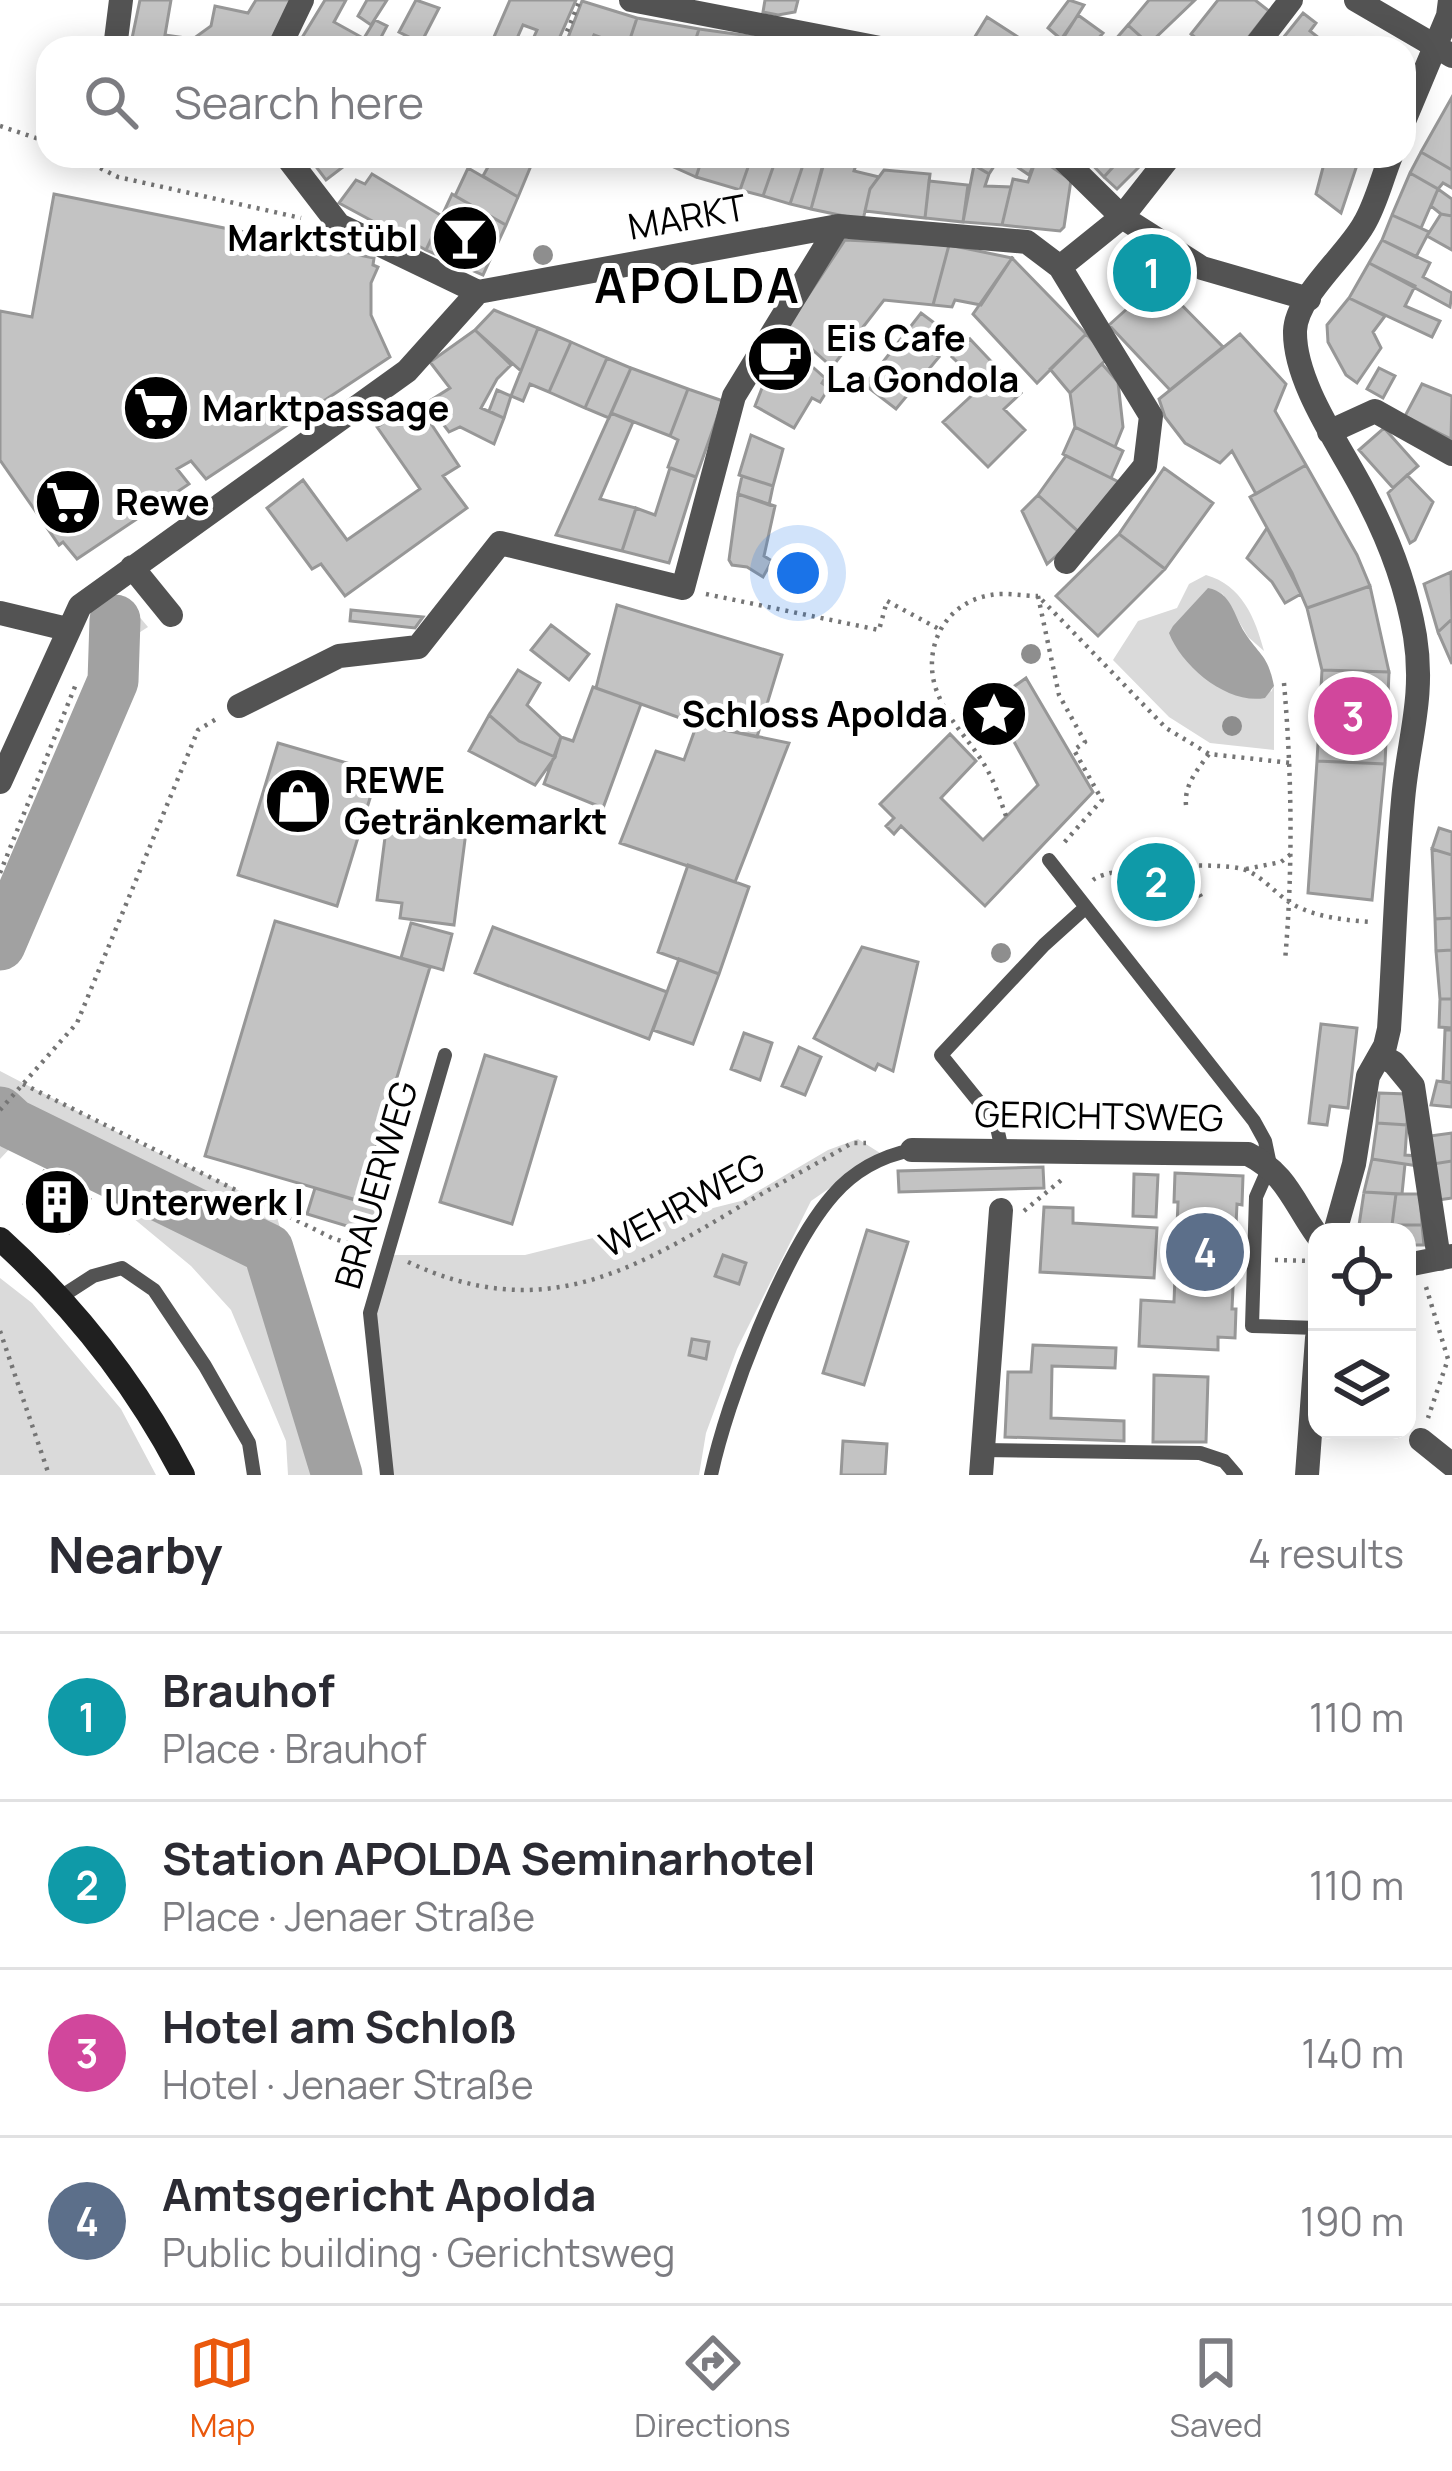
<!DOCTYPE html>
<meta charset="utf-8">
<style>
:root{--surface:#fff;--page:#f2f2f3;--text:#2b2b33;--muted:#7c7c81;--line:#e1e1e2;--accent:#ea580c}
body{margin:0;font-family:Manrope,sans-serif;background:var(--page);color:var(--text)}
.controls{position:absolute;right:36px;bottom:36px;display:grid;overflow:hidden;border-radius:24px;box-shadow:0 6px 30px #0003}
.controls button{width:108px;height:108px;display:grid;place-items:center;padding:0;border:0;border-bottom:3px solid var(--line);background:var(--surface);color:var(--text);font:60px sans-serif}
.you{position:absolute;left:798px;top:573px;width:42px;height:42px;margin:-30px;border:9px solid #fff;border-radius:50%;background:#1a73e8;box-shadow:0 0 0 18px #1a73e833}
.badge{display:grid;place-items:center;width:78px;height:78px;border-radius:50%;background:var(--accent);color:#fff;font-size:39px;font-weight:700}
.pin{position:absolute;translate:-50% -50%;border:6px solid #fff;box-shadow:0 3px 12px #0006}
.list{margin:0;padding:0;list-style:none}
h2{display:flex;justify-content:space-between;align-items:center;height:156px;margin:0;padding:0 48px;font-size:51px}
h2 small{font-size:39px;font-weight:400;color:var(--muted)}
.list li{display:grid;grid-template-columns:78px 1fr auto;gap:36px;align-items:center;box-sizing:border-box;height:168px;padding:0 48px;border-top:3px solid var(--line)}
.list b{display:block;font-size:45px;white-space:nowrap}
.list p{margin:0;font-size:39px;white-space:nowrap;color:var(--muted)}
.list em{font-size:39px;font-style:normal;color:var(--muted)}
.icon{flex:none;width:66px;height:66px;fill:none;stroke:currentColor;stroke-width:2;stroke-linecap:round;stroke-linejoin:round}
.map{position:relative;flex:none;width:1452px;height:1475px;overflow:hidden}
.search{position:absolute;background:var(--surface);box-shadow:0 6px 30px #0003;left:36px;right:36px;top:36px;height:132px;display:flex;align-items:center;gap:30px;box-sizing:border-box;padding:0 42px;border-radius:36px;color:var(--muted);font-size:45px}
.sheet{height:828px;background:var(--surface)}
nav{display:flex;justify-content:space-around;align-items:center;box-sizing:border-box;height:168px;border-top:3px solid var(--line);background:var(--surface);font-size:33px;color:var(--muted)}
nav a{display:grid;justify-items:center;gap:6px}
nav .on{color:var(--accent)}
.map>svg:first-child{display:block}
.green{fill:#dadada}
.water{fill:#a1a1a1}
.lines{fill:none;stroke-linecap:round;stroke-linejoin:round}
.river{stroke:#a1a1a1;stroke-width:51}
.building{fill:#c3c3c3;stroke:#979797;stroke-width:3}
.path{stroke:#757575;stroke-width:4.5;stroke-dasharray:3 6;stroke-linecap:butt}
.lane{stroke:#535353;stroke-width:14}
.street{stroke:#535353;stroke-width:24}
.secondary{stroke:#202020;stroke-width:24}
.tree{fill:#8e8e8e}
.labels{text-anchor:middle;stroke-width:10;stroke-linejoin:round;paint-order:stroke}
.street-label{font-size:36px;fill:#000;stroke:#fff}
.poi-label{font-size:36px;font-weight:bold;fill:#000;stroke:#fff;text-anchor:start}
.district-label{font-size:48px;font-weight:bold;letter-spacing:3px;fill:#000;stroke:#fff}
</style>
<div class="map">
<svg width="1452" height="1475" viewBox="0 0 1452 1475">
<rect width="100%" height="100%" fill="#fff"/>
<!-- green -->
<path class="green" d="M1206,575C1242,585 1255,618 1264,651L1248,637L1221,591L1271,692L1274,686V750L1210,743L1169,717L1113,660L1138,621L1177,608L1189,584Z
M121,595L148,627L134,636L118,676L117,619L103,610Z
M106,620L111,622L109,681L0,936V897L97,660L99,638Z
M0,1071L146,1147L274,1207L352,1475H288L286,1441L231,1310L191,1266L98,1189L14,1144L0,1159Z
M858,1139L880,1153L811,1201L737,1349L706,1433L699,1475H387L370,1313L386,1255H525L741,1201L828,1150Z
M0,1278L32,1303L121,1409L156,1475H0Z"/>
<!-- water -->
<path class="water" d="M1208,588C1232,593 1233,614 1245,633C1260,656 1268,655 1274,686L1265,698C1228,705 1182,667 1169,633L1173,626Z"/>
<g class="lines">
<!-- river -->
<path class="river" d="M0,945L113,681L115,620
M0,1112L13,1124L268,1249L337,1475"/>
</g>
<!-- building -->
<path class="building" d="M140,0H171L165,35L193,39L211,26L215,6L248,13L256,0H301L271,48H130Z
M325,0H346L334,22L363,38L358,48H312L300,41Z
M367,0H387L371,25L358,16Z
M416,0L439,8L421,43L399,32Z
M510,0H576L555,48H529L537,30L523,25L514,45L494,37Z
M765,0H798L795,12L778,15L763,12Z
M1069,0L1084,5L1062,40L1048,28Z
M1149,0H1195L1149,44L1128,25Z
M1218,0H1255L1269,11L1240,48H1191L1198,40L1191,34Z
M582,1L637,18L627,48H612L613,42L594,35L588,48H564Z
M1303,13L1316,23L1310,31L1329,46L1335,38L1349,48H1275Z
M1078,15L1103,33L1090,48H1055Z
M987,17L1035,48H968Z
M637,18L699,29L693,48H627Z
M375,20L387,26L379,41L385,48H358Z
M1128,25L1149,44L1145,48H1108Z
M699,29L750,36L747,48H693Z
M750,36L797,48H747Z
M1452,97V170L1421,152Z
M1421,152L1452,170V188L1443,183L1438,189L1410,173Z
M308,156H348L352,160L326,180Z
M494,156H535L518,197L483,176Z
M649,156H703L696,177Z
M703,156H752L740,190L696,177Z
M752,156H777L763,196L740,190Z
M777,156H806L790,204L763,196Z
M806,156H826L811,209L790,204Z
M834,156H859L854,171L879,177L870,189L863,220L811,209L823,164L831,166Z
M981,156L998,160L989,174L974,165Z
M1001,156H1036L1037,157L1029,175Z
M1084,156H1123L1104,177Z
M1123,156H1150L1117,189L1104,177Z
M1326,156H1360L1341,213L1316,194Z
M1037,157L1071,180L1064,227L1060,231L1002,225L1013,179L1028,182Z
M974,165L989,174L985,186L1011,187L1002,225L963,222Z
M468,168L518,197L506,225L455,196Z
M884,170L930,174L925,218L865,211L870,189Z
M1410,173L1438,189L1421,228L1392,215Z
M372,174L442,216L426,250L339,203L356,180L365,184Z
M929,181L968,185L963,222L925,218Z
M1438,189L1452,199V216L1441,214L1431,206Z
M54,194L374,258L373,265L378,267L371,283V315L390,357L206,479L191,461L177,469L189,484L77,559L63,542L59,545L0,460V311L32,317Z
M452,194L506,225L483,275L426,250Z
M1441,214L1452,216V250L1427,236Z
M1392,215L1429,232L1416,257L1382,240Z
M845,240L949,245L933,305L884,300L832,367L787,327Z
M1382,240L1430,263L1423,277L1452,293L1450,307L1369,263Z
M949,245L1012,258L981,305L955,300L952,307L933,305Z
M1012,258L1086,334L1037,383L973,314Z
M1369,263L1415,286L1405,306L1440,321L1432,337L1349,298Z
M1158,281L1223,347L1170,390L1109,325Z
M1349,298L1385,316L1373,332L1381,348L1357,383L1346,375L1328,342L1327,325Z
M494,310L538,328L521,371L475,330Z
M921,313L945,331L929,349L939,357L896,409L865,385Z
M538,328L571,342L549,392L530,384L523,401L511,396Z
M475,330L511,365L497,379L481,408L504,418L494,444L460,427L449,432L437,416L429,421L420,407L450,388L430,362Z
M1086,334L1109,357L1070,393L1050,369Z
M1240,334L1286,384L1275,411L1306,465L1256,494L1232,451L1220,463L1185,443L1165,417L1159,399Z
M781,339L825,378L822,383L829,388L820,402L812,398L794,428L755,406Z
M970,339L1021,393L1004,409L1025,430L988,467L943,422L982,386L952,357Z
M571,342L607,358L585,408L549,392Z
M607,358L631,368L609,418L585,408Z
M1102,364L1118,382L1123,427L1115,447L1075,427L1070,393Z
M631,368L688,389L670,436L611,413Z
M1379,368L1395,376L1383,398L1367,389Z
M1422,384L1452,396L1451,439L1405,416Z
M688,389L723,401L696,477L668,467L678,440L670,436Z
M497,390L511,396L504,418L489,411Z
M416,401L459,466L443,476L467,508L345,596L321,564L312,569L267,508L303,480L347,540L420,489L377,427Z
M611,413L633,422L600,499L636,508L622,551L556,535Z
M1075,427L1123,451L1111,478L1063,454Z
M1384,428L1418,466L1393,488L1359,450Z
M751,435L783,449L773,486L739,475Z
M1066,456L1121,483L1081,534L1038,495Z
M1306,465L1357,555L1370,586L1307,608L1292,573L1250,497Z
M670,468L696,477L669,563L622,551L636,508L655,515Z
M1164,468L1213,503L1165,569L1119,534Z
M1407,475L1433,502L1415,540L1410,543L1388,493Z
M742,476L773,486L769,505L738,494Z
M738,494L775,506L764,556L772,561L763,577L747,567L732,565L729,560Z
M1038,495L1081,534L1047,564L1022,511Z
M1267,528L1301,594L1285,603L1272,582L1247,558Z
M1119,534L1165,569L1098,636L1056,596Z
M1451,572L1452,619L1438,632L1424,584Z
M1370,586L1389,672L1322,670L1307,608Z
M617,605L782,655L757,737L697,724L596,688Z
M351,610L423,617L415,628L350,621Z
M1452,619V664L1438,632Z
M551,625L589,654L569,680L531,650Z
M518,670L540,683L527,705L561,737L555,757L519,741L489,715Z
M1322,670L1389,672L1385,764L1317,761Z
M1026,678L1093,792L985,906L901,826L894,834L886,826L894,818L880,804L950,734L976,761L941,798L983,840L1038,785L992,702Z
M593,687L641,704L603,808L544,784L561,737L573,741Z
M489,715L519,741L555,757L535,785L469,751Z
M697,724L789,743L735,882L620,843L656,751L684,760Z
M278,743L378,772L337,906L238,875Z
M1317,761L1385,764L1372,900L1308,893Z
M388,814L467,824L454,925L400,918L402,903L377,900Z
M1439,828L1452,832V855L1432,849Z
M1432,849L1452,855V918L1435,919Z
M688,865L749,887L719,974L658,952Z
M1452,918V950L1436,951L1435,919Z
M275,921L430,967L360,1201L205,1156Z
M411,923L452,934L443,970L401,958Z
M493,927L667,992L649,1039L475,973Z
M862,947L918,962L893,1071L878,1064L875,1070L814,1038Z
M1452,950V999H1440L1436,951Z
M679,959L719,974L693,1044L653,1030Z
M1440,999H1452V1028L1439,1027Z
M1321,1024L1357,1028L1348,1108L1330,1106L1327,1125L1309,1123Z
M1445,1030H1452V1083L1443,1081Z
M744,1033L772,1043L760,1080L731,1069Z
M799,1047L821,1057L805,1095L782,1086Z
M485,1055L556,1077L512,1224L440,1202Z
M1437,1081L1452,1083V1107L1431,1105Z
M1379,1093L1407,1094V1125L1377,1123Z
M1377,1123L1407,1125L1405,1155L1418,1156V1166L1372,1159Z
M1452,1133V1161L1433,1164L1430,1136Z
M1372,1159L1405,1164L1402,1194L1364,1192Z
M1452,1161V1198L1438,1200L1433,1164Z
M1043,1167L1044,1188L899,1192L898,1171Z
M44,1171L90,1199L69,1233L24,1204Z
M1175,1173L1243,1176L1242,1205L1237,1204L1232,1309H1236L1235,1338L1218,1337V1350L1139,1346L1141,1300L1174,1302L1178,1202H1174Z
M1134,1174L1158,1175L1156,1217L1133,1216Z
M315,1188L378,1207L370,1233L307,1214Z
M1364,1192L1396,1194L1392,1225H1422L1424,1245H1407V1232H1358Z
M1396,1194H1420L1422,1225H1392Z
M1044,1207L1073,1208V1223L1157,1228L1154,1278L1040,1272Z
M867,1230L908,1242L864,1385L823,1373Z
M723,1255L746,1263L739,1284L715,1276Z
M692,1339L709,1342L706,1359L689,1355Z
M1033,1345L1116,1348L1115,1368L1052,1366L1051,1418L1124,1421V1441L1005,1437L1008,1372H1031Z
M1154,1375L1208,1377L1206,1442H1153Z
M843,1441L887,1444L885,1475H841Z"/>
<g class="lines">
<!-- path -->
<path class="path" d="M560,48L580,0
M0,126L48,142
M76,156L118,177L301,218
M706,594L879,630L887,601L939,629
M1038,596L1059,695L1085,742L1074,750L1102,800L1061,846
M1042,600L1166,728L1209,754L1291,763
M1284,683C1292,776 1293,868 1285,961
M1186,805C1184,785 1198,769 1209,754
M1006,816C1001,802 996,786 989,773C973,742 946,721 935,686C923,644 947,602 991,595C1005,592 1023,596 1038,596
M1246,869L1281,862L1291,854
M1188,870L1201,897
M0,873L76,684
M1120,873L1146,906
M1093,880C1111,865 1218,862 1242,869C1259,873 1274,892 1289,902C1313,917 1343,920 1371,922
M23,1084L332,1238L369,1250
M0,1110L77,1023L198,730L218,718
M1024,1211L1065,1177
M1275,1260L1311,1261
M408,1262C539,1323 626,1275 739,1207C776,1185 815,1165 852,1143H866
M1426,1287L1448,1359L1428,1418
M0,1331L49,1475"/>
<!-- lane -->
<path class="lane" d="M1049,860L1254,1121L1265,1141L1270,1165L1256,1197L1252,1326L1317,1328
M1002,1150L996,1123L941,1055L1044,945L1085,908
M59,1298L93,1276L122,1268L154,1290L205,1366L249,1443L254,1475
M983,1450L1200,1453L1224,1461L1236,1475
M387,1475L370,1313L445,1055
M711,1475C727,1400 783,1252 833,1195C853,1172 881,1156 912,1150"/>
<!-- street -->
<path class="street" d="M631,0L880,48
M1356,0L1452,56
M115,48L121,0
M279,48L302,0
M1254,48L1291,0
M1404,121L1448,16L1450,0
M286,156L339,225L478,292
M1060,156L1122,217L1202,268L1309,299
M1060,267L1122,217L1170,156
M478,292L838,226L1027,242L1060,267L1151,416L1145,466L1066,562
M1329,432L1375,411L1452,454
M132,567L171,615
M0,613L67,629
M239,706L339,656L418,647L500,543L683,588L734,396L838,226
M0,782L80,606L407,371L478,292
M1380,1055L1394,1063L1413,1086L1439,1259
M912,1150L1248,1154C1286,1173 1294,1203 1317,1235
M1335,1232L1354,1164L1368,1076L1385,1046L1389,1029C1394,953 1396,876 1403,800C1408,741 1425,698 1415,636C1407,589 1389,540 1367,498C1344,451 1294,385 1295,331C1296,296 1347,255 1364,224C1376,204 1382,178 1391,156
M1407,1265L1452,1256
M1421,1440L1452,1465
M981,1475L1001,1210
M1307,1475L1317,1338"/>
<!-- secondary -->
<path class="secondary" d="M0,1239C74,1306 137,1386 183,1475"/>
</g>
<!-- trees -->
<g class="tree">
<circle cx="543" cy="255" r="10"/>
<circle cx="1031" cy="654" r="10"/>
<circle cx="1232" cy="726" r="10"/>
<circle cx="1001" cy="953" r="10"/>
</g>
<!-- icons -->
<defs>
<symbol id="bar-disc" viewBox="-11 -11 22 22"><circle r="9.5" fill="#000" stroke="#fff"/><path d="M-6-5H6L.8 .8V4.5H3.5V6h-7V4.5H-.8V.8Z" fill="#fff"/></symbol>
<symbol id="cafe-disc" viewBox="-11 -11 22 22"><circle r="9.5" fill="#000" stroke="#fff"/><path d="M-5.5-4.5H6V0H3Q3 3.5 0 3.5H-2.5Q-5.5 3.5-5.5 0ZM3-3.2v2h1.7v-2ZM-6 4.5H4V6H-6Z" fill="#fff"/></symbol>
<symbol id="supermarket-disc" viewBox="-11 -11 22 22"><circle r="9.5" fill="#000" stroke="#fff"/><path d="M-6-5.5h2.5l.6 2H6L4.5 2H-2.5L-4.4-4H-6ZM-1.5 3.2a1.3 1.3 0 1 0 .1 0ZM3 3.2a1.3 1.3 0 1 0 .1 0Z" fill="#fff"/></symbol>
<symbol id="sight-disc" viewBox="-11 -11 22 22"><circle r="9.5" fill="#000" stroke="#fff"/><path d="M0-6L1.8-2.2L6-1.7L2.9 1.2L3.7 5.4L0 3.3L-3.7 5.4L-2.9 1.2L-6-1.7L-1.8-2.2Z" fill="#fff"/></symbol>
<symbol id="shop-disc" viewBox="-11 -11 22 22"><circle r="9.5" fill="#000" stroke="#fff"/><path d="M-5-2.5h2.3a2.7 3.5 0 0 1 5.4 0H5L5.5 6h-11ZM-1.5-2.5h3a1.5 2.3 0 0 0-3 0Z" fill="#fff"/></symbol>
<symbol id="building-disc" viewBox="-11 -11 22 22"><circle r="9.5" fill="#000" stroke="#fff"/><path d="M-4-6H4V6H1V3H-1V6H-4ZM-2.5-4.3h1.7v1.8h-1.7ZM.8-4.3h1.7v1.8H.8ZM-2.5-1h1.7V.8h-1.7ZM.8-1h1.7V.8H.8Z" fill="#fff"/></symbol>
</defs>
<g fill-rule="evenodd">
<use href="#bar-disc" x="427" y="200" width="76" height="76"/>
<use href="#cafe-disc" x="742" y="321" width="76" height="76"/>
<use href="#supermarket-disc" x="118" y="370" width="76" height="76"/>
<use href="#supermarket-disc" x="30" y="464" width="76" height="76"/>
<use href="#sight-disc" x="956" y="676" width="76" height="76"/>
<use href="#shop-disc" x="260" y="763" width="76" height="76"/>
<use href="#building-disc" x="19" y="1164" width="76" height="76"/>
</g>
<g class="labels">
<!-- street labels -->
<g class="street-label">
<text transform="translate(687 217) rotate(-10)" y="13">MARKT</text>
<text transform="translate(1099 1116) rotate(1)" y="13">GERICHTSWEG</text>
<text transform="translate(376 1185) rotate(-74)" y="13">BRAUERWEG</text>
<text transform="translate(682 1205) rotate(-28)" y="13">WEHRWEG</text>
</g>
<!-- poi labels -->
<g class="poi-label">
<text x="418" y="251" text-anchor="end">Marktstübl</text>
<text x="826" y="351">Eis Cafe<tspan x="826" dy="41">La Gondola</tspan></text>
<text x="202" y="421">Marktpassage</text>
<text x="115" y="515">Rewe</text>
<text x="948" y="727" text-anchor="end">Schloss Apolda</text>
<text x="344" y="793">REWE<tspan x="344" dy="41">Getränkemarkt</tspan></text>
<text x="104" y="1215">Unterwerk I</text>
</g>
<!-- district labels -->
<g class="district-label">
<text x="698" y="303">APOLDA</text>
</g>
</g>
</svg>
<div class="controls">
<button><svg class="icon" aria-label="locate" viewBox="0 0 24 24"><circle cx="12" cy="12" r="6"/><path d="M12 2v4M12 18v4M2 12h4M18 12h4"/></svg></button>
<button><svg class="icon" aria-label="layers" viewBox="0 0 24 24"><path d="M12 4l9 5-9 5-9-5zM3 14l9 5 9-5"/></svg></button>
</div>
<div class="you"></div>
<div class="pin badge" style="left:1152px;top:273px;background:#0f9aa8">1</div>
<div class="pin badge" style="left:1156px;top:882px;background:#0f9aa8">2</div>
<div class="pin badge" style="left:1353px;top:716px;background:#d1479c">3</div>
<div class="pin badge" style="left:1205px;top:1252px;background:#5c6f8a">4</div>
<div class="search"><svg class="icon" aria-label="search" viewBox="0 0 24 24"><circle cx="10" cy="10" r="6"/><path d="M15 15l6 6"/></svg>Search here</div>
</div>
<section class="sheet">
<h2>Nearby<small>4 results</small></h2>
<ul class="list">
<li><span class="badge" style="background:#0f9aa8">1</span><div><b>Brauhof</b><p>Place · Brauhof</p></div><em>110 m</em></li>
<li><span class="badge" style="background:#0f9aa8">2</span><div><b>Station APOLDA Seminarhotel</b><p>Place · Jenaer Straße</p></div><em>110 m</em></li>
<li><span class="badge" style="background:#d1479c">3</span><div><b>Hotel am Schloß</b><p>Hotel · Jenaer Straße</p></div><em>140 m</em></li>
<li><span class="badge" style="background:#5c6f8a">4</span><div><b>Amtsgericht Apolda</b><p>Public building · Gerichtsweg</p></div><em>190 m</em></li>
</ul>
</section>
<nav>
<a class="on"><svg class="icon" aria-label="map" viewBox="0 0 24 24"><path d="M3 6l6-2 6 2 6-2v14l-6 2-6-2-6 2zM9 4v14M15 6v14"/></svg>Map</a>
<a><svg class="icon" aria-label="directions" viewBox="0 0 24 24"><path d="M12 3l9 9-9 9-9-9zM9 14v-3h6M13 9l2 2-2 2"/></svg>Directions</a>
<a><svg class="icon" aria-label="saved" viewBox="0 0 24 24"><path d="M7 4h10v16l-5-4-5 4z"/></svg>Saved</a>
</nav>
